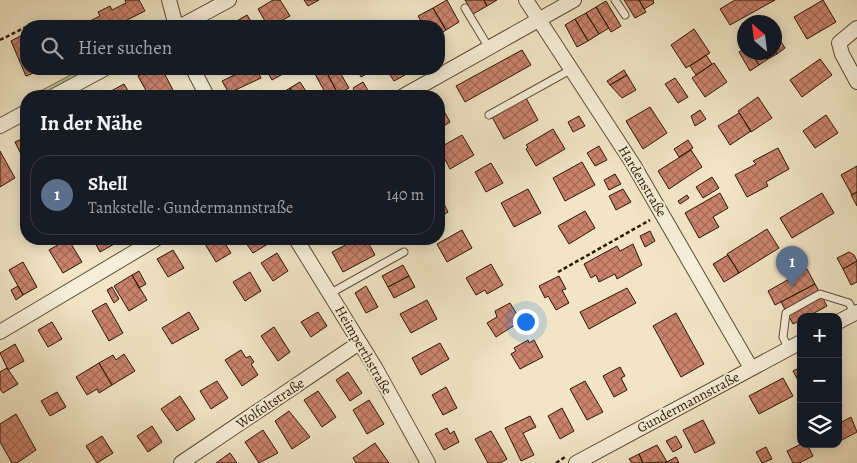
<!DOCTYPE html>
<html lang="de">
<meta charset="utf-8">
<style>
:root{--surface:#171b24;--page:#242831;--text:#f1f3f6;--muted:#9ea1a6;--line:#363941;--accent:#0b8043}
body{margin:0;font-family:Alegreya,serif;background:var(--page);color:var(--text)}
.controls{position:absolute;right:15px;bottom:15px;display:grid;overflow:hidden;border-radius:10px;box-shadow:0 2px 12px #0003}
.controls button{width:45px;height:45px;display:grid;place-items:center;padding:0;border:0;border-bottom:1px solid var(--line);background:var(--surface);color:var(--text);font:25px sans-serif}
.compass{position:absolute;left:737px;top:15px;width:45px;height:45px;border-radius:50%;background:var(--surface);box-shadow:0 2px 12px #0003;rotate:332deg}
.you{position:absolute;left:525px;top:321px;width:18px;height:18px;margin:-12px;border:4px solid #fff;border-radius:50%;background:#1a73e8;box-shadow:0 0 0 8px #1a73e833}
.badge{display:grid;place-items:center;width:32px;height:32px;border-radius:50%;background:var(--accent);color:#fff;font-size:16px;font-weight:700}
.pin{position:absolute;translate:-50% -41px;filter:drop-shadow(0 1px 2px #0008)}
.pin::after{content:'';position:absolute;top:26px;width:18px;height:15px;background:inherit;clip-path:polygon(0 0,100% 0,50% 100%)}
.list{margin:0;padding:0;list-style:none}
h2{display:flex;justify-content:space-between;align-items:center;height:65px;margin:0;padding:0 20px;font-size:21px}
h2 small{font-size:16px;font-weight:400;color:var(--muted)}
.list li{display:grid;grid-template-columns:32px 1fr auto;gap:15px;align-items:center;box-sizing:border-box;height:80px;margin:0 10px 10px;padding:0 10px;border:1px solid var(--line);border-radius:20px}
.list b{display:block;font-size:19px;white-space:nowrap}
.list p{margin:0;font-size:16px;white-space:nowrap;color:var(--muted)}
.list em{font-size:16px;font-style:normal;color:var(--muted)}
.icon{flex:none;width:28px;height:28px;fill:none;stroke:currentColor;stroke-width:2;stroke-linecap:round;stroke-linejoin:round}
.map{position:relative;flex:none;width:857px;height:463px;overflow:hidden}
.search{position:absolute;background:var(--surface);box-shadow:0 2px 12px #0003;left:20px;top:20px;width:425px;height:55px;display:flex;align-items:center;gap:12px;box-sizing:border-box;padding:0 18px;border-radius:20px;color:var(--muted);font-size:19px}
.panel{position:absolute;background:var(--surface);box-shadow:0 2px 12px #0003;left:20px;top:90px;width:425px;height:155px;border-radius:20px}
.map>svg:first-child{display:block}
.grass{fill:url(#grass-tufts);stroke:#746e4b}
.building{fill:url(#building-cross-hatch);stroke:#2d1902}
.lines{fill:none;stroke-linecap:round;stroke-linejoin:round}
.service-casing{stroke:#5e4c33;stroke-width:9}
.minor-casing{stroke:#5e4c33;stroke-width:16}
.path{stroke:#2d1902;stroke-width:2.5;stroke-dasharray:4 2.5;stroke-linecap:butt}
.service{stroke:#f6eed9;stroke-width:7}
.minor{stroke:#f6eed9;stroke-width:14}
.labels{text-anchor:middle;stroke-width:4;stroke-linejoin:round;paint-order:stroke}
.street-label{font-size:14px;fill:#2d1902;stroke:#f6eed9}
</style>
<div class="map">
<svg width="857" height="463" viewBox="0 0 857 463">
<defs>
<pattern id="grass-tufts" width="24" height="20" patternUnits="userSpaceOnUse" patternTransform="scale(1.25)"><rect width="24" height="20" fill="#bcc494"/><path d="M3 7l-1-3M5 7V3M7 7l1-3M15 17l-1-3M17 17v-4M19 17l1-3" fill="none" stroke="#a2a87e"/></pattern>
<pattern id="building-cross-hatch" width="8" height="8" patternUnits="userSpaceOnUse" patternTransform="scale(1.25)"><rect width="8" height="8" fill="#cb836e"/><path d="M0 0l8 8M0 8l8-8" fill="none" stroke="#a56a58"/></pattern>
</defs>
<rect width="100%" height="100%" fill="#f1e5c5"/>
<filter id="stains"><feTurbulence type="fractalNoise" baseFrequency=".004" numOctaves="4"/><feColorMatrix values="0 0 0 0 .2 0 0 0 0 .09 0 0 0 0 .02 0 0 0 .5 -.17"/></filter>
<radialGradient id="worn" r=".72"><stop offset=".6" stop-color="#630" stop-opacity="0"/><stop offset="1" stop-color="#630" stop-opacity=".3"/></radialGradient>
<!-- grass -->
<path class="grass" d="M82,69H91L41,96H31Z"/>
<!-- building -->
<path class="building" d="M125,0H139L145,11L115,26H87L90,25L88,22L100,16L98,12L110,6L112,10L126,3Z
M273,0H280L290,16L272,26H268L258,9Z
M304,0H319L308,6Z
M447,0L459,22L446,30L433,8Z
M465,0H484L487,6L473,14Z
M484,0H497L487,6Z
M624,0H639L646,12L635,18Z
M639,0H653L654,3L644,9Z
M735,0H775L730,25L720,9Z
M823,0L836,22L807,39L794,17Z
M606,1L621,26L611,32L596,7Z
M596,7L609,28L599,34L586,13Z
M433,8L446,30L439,34V26H424L418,16Z
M586,13L599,34L588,41L575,19Z
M247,15L254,26H228Z
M575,19L588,41L577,47L565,25Z
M694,29L710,53L686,68L671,45Z
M774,31L785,48L777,54L774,50Z
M26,33V69H44L26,76L11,41Z
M744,49V52H751L759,65L750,71L739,52Z
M522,50L531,65L465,102L456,86Z
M774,50L777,54L768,59L764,52H774Z
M751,52H764L768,59L759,65Z
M706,55L712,64L696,75L690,66Z
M820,59L832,75L802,97L790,80Z
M714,63L727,82L705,97L692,78Z
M151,69H162L174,92L167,96H149L138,76Z
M247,69H256L261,78L229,93L222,81Z
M266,69H292L272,80Z
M325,69H338L349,88L338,94Z
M325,69L338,94L333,96H327L315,74Z
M357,69H371L372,71L361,77Z
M393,69H401L405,75L394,81L388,72Z
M624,70L627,75L610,85L607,81Z
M627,75L636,90L622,98L610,85Z
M675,78L688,97L678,103L665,84Z
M300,82L309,96H295L290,88Z
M363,82L370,94L358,96L353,88Z
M124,84L131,96H102Z
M290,88L295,96H282L280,94Z
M758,97L772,118L751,132L738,111Z
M526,98L538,120L504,139L492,117Z
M439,102L450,122L439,129Z
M650,107L667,133L643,149L626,121Z
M700,110L706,119L695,126L691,116Z
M739,113L751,131L730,145L718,126Z
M826,115L838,133L815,148L803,131Z
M579,116L585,126L573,132L568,122Z
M553,129L565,149L536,166L526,149L528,147L526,145Z
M462,135L474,155L450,169L439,148Z
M26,137V164L15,142Z
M688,140L693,148L679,157L674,149Z
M599,146L607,160L595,166L587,153Z
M778,148L789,169L766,182L768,186L747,197L735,175L756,164L753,161Z
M691,150L702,167L669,189L658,171Z
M0,151L15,178L0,187Z
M582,162L595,185L565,201L553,178Z
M491,163L503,183L486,192L475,172Z
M857,166V192L852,195L841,175Z
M615,174L621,184L609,190L604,180Z
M712,177L719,188L703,198L696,187Z
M528,189L541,213L514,227L501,203Z
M623,189L631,202L616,210L609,196Z
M857,192V206L851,195Z
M720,193L728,208L713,217L719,227L699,238L685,213Z
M822,193L834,213L792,238L780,218Z
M439,194L448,212L439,218Z
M687,195L689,198L680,204L678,201Z
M585,211L595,228L569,244L558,226Z
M767,229L779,248L739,273L727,254Z
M462,230L472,248L447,262L437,244Z
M650,231L655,241L645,247L640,236Z
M68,239L82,262L63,273L49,250Z
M93,239H113L116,243L100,252Z
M202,239H222L231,253L216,262Z
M243,239H269L271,242L253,253Z
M357,239H366L375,255L343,272L332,252Z
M633,244L642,265L617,279L615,274L599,282L596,275L591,278L584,264L617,246L620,251Z
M173,250L184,268L168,277L157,259Z
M849,252L854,255L857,261L843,269L837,258Z
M277,253L288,271L273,281L261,263Z
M728,255L739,273L724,282L713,264Z
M857,261V282L851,285L843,269Z
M23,262L37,287L23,295L9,270Z
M491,264L503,285L487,294L485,290L476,295L466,278Z
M403,265L409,276L388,287L382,276Z
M807,269L815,284L775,305L768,291Z
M139,271L146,284L139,288L132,275Z
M250,272L261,291L245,301L233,282Z
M132,275L147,300L129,311L114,286Z
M409,276L415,287L394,298L388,287Z
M559,276L566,289L562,290L569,303L556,310L548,296L545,298L539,286Z
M815,284L827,306L807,317H801V320L793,324L781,302Z
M18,286L23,295L16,300L11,290Z
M366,286L378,307L366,313L355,293Z
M112,287L119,299L114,303L107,290Z
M627,288L636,303L589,329L580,312Z
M427,300L437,319L411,333L400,314Z
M106,303L123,333L109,341L92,311Z
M510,303L521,321L496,337L487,323L497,317L495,311Z
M189,312L199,329L172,344L162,328Z
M318,312L327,326L311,337L301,322Z
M676,313L704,364L681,377L653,326Z
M52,322L62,339L48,347L38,330Z
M274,327L290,352L278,361L261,336Z
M528,340L529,343L534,340L543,357L520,369L511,354L516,351L514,348Z
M440,343L449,359L421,375L412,358Z
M15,344L24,361L8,370L0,353Z
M241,350L246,358L250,356L254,362L251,364L258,375L242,386L225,360Z
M124,354L135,371L112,385L99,363L113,355L116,360Z
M99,363L112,385L99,393L97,389L87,395L76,377Z
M620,367L625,376L621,378L627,390L614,397L603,376Z
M801,367V386L793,371Z
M7,368L18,384L3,393L0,389V372Z
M348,372L362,393L350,401L336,380Z
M783,378L793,396L759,414L749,396Z
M217,381L228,398L211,409L200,391Z
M585,381L603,412L587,420L570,389Z
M446,387L457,408L443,415L432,395Z
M318,391L336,417L322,427L304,400Z
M57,392L66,407L50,416L41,401Z
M180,396L195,419L177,431L161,409Z
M369,400L384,424L367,434L353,410Z
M562,408L574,431L560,439L548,416Z
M289,411L310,437L292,449L275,421Z
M16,414L36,450L17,463H12L0,442V424Z
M530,416L536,427L523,433L534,455L521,461L505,428Z
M851,417L857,432L840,441L838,424Z
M703,420L715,443L695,453L683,430Z
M152,426L162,442L148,452L137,436Z
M447,428L450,434L454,431L459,442L444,450L435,434Z
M263,430L278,453L259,463L245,442Z
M491,431L507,459L500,463H488L475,439Z
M102,436L113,453L97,463L86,446Z
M676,436L682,447L673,452L666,441Z
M375,443L389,463H356L353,458Z
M801,444H807L813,456L799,463H793L787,451Z
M657,445L667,462L643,463L639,454Z
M766,447L772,459L762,463L756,452Z
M230,453L237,463H216Z
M639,454L643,463H632L629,459Z
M676,457L679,463H665Z"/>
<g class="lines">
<defs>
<path id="service" d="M615,0L625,15
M465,8L489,48
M489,115L572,69
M331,293L404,252
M788,348L783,337L786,313L820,294L849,303L854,313"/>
<path id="minor" d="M169,0L176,26
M526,0L633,164L751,368
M181,26L229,0
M857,28L839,43L842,54L857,82
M193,69L207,96
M54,96L104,69
M403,96L574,0
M0,126L26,112
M296,239L376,369L428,463
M838,322L857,312
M0,332L156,239
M181,463L359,343
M576,463L801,342"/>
</defs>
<!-- service casing -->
<use href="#service" class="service-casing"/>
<!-- minor casing -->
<use href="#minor" class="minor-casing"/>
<!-- path -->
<path class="path" d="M0,40L26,27
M558,272L650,220
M556,463L565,457"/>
<!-- service -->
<use href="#service" class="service"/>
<!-- minor -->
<use href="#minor" class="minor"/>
</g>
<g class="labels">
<!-- street labels -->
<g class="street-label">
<text transform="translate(643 181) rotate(59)" y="5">Hardenstraße</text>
<text transform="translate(364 350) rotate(60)" y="5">Heimperthstraße</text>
<text transform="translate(688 402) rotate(-28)" y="5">Gundermannstraße</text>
<text transform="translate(270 403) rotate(-34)" y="5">Wolfoltstraße</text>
</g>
</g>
<rect width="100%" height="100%" filter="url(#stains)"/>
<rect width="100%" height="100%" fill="url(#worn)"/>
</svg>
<div class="controls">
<button>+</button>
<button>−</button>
<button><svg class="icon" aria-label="layers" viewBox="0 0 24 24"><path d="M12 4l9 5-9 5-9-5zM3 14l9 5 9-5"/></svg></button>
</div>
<svg class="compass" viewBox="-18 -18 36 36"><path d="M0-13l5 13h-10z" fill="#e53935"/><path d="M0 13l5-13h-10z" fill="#9ea1a6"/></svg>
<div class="you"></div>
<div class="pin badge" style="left:792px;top:287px;background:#5c6f8a">1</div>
<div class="search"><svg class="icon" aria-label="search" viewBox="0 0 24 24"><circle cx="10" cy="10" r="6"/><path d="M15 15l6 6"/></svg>Hier suchen</div>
<section class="panel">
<h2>In der Nähe<small></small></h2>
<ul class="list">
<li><span class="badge" style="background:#5c6f8a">1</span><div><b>Shell</b><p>Tankstelle · Gundermannstraße</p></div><em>140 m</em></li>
</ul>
</section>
</div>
